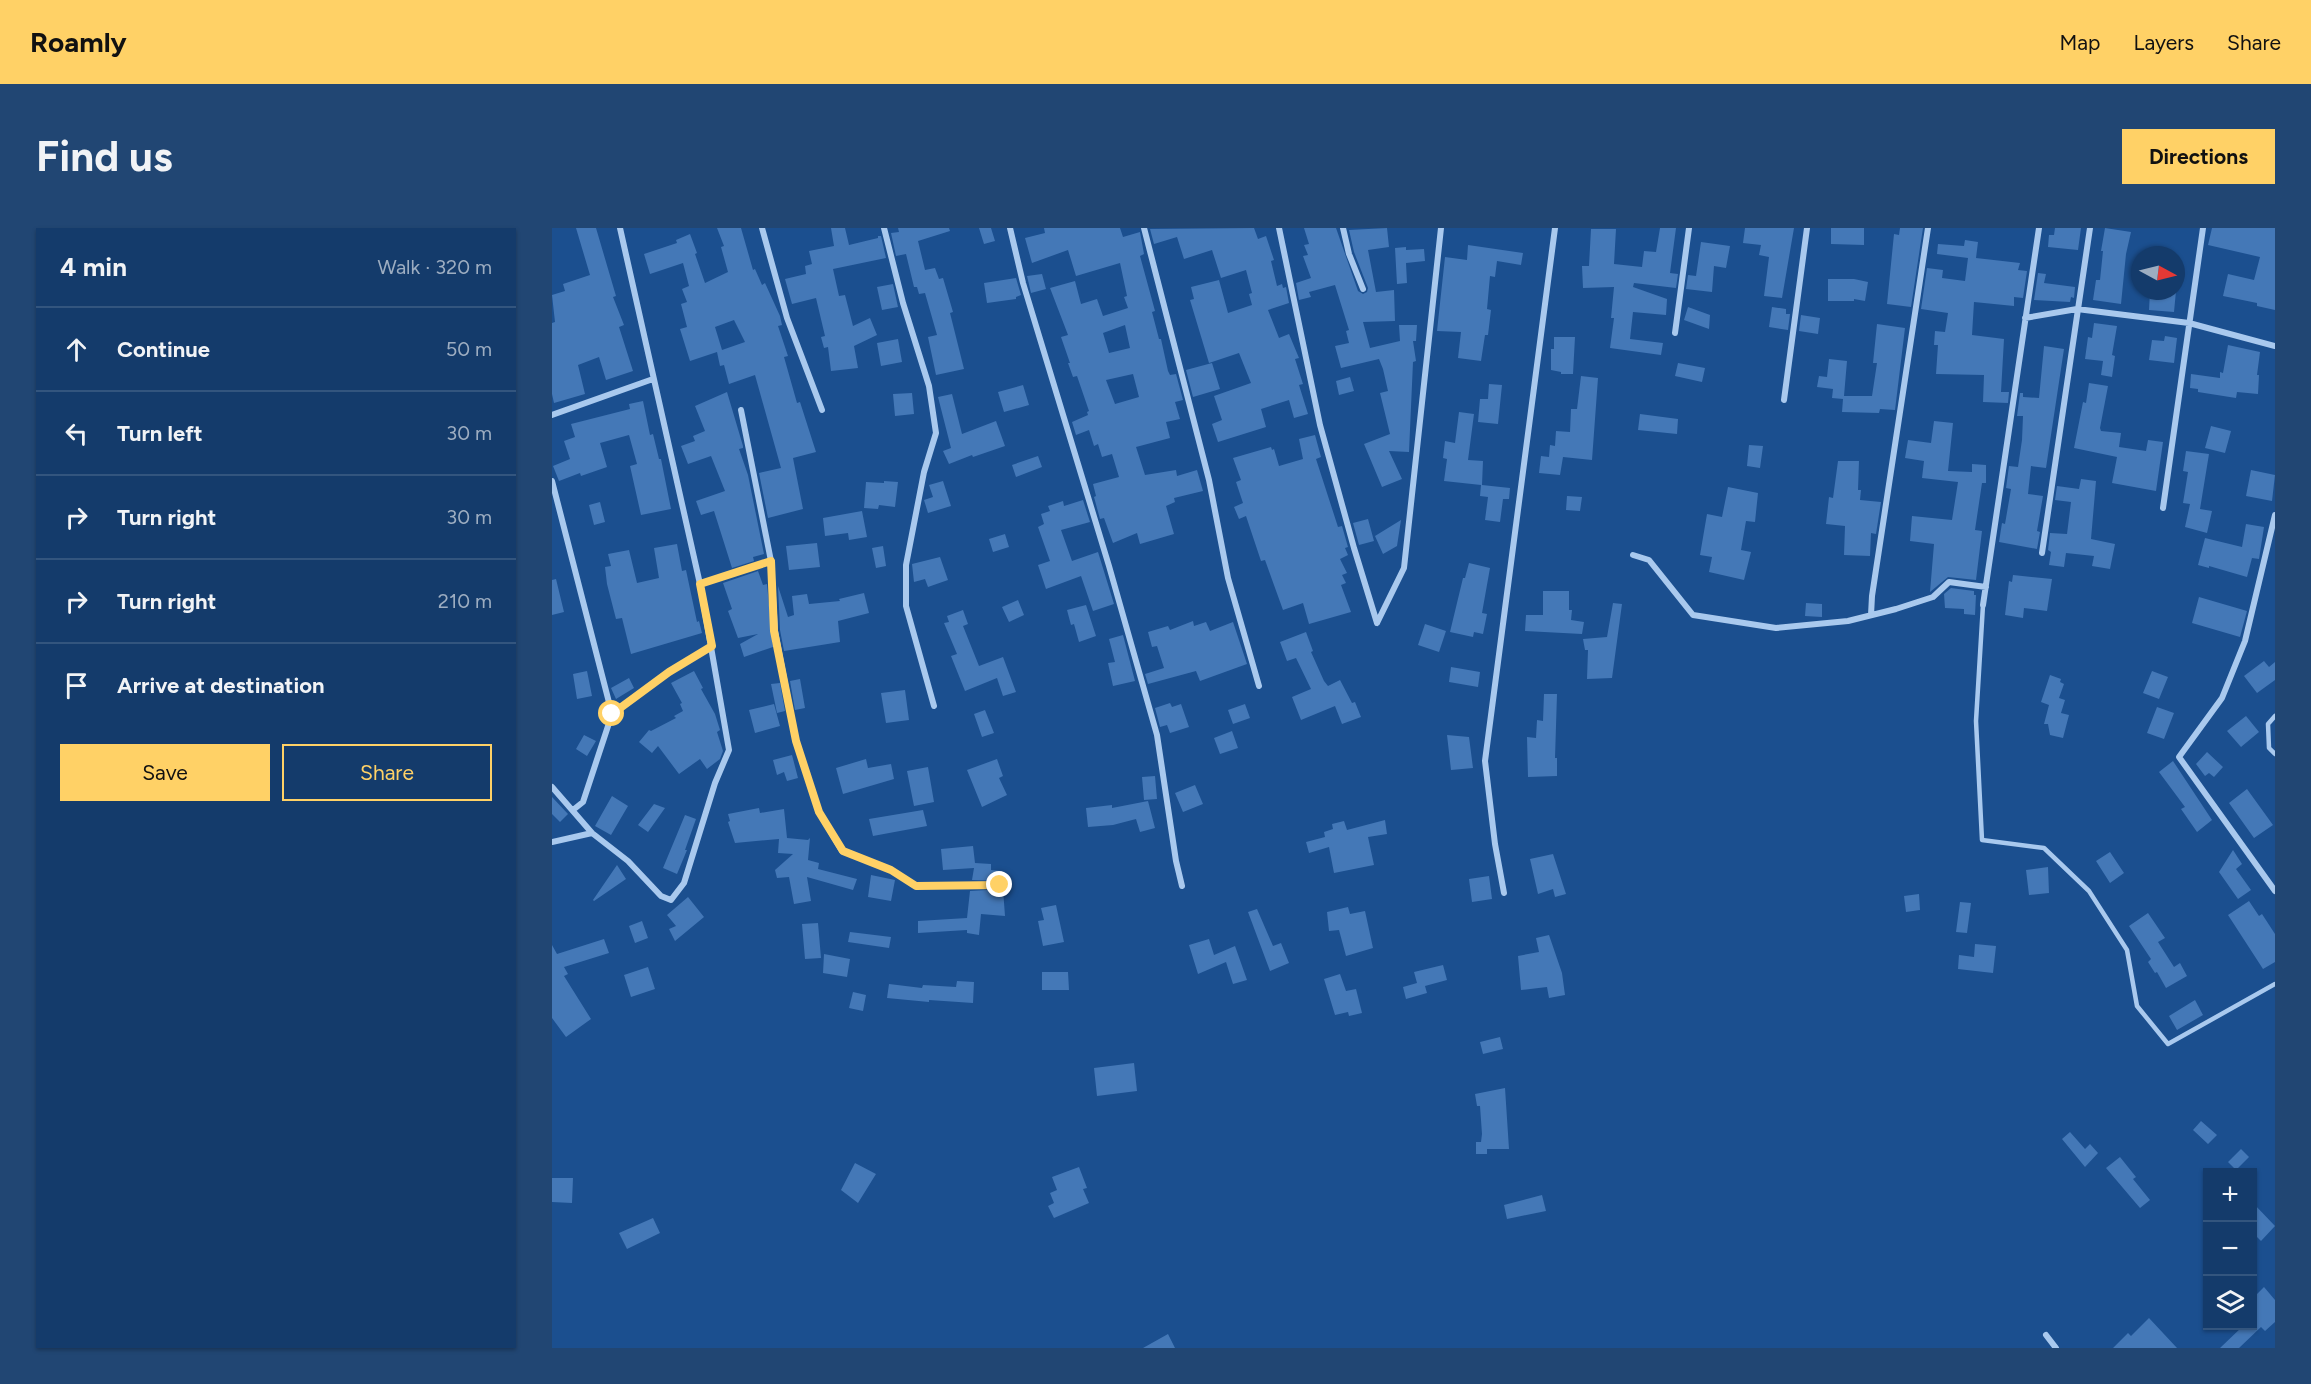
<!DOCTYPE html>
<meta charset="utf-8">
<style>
:root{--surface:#143b6b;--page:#214673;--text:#f1f3f6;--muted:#9dadc1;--line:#33557e;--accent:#ffd166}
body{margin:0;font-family:Figtree,sans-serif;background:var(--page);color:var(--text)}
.controls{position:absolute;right:18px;bottom:18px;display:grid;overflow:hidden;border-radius:0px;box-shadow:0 2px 4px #0004}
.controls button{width:54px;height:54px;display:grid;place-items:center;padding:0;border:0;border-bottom:2px solid var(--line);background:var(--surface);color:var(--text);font:30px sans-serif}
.compass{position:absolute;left:1579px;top:18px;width:54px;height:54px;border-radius:50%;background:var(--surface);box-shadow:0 2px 4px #0004;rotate:97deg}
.stop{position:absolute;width:18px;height:18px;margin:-14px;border:4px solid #ffd166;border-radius:50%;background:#fff}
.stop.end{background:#ffd166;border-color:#fff;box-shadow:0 2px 6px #0008}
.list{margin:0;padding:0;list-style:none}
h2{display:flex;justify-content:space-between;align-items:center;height:78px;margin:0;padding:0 24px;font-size:26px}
h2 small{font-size:20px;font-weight:400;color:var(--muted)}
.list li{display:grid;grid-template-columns:39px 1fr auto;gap:18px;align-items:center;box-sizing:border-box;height:84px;padding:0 24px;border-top:2px solid var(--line)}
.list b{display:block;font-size:22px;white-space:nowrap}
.list em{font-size:20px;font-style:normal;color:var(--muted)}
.actions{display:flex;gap:12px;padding:18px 24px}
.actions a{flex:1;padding:14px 0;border:2px solid var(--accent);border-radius:0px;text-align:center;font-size:21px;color:var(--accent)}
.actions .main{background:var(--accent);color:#111}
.icon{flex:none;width:33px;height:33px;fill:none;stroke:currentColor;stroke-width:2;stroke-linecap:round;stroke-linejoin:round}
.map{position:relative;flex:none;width:1723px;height:1120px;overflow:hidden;border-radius:0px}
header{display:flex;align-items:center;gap:36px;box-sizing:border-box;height:84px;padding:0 30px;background:var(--accent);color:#111}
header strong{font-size:28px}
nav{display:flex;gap:33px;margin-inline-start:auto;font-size:21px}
.intro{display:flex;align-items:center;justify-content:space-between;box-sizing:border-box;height:144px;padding:0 36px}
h1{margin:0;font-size:42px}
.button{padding:15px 27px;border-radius:0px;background:var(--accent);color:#111;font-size:21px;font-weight:700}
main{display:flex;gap:36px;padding:0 36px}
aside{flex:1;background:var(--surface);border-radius:0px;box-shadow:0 2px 4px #0004}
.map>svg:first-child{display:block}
.building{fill:#4478b7;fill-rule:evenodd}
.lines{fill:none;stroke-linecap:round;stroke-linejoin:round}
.service{stroke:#a9c9ee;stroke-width:4.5}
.minor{stroke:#a9c9ee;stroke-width:6}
.route{stroke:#ffd166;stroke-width:8}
</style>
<header>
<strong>Roamly</strong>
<nav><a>Map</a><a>Layers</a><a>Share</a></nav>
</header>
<div class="intro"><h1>Find us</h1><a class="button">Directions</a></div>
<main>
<aside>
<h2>4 min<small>Walk · 320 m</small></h2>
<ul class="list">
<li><svg class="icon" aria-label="ahead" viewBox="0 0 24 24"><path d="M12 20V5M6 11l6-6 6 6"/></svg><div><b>Continue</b></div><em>50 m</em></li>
<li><svg class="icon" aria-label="left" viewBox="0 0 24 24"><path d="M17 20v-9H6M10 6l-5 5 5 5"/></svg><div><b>Turn left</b></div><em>30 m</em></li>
<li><svg class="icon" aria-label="right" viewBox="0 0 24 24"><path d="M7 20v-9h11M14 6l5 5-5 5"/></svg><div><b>Turn right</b></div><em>30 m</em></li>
<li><svg class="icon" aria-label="right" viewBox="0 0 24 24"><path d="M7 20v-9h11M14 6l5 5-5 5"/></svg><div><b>Turn right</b></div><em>210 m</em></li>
<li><svg class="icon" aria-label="arrive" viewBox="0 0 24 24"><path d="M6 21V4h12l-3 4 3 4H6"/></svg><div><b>Arrive at destination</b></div></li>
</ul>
<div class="actions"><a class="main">Save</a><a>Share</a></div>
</aside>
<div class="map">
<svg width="1723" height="1120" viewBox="0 0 1723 1120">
<rect width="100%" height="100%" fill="#1b4f8f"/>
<!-- building -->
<path class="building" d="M24,0H44L64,68L61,69L72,97L67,99L81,143L54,152L47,129L26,137L33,166L2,175L0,166V95L3,94L0,67L13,63L11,56L38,47Z
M165,0H189L201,42L203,41L210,57L213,55L228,88L230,97L226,98L236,128L232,129L245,175L248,174L264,224L241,230L251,281L216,290L207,245L229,240L203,147L177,156L172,137L168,138L165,124L138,133L128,101L135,99L129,76L135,74L130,61L137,58L131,35L98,46L92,26L125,15L124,12L138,6L145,25L143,26L153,55L176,44L169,19L172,18ZM182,92L193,114L170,122L163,99Z
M279,0H293L297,17L326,10V8H329L334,30L281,41L287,68L293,67L301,98L318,90L325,107L302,118L306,140L279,143L276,119L272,120L269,109L273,108L264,70L240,76L233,51L254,46L253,38L260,36L257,23L282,18Z
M346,0H397L398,3L366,13L373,42L383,40L387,51L391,50L401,84L398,85L412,141L384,147L376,109L385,107L373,65L367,66L365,59H362L354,26L344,28L339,5L347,4Z
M427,0H439L443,13L432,16Z
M492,0H568L571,9L588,4L592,26L588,28L603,83L600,84L607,111H609L616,143L618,147L624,146L631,172L623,174L628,191L614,194L618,210L584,219L593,247L624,242L625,248L645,242L651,263L622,270L623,274L614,278L622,306L588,316L585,305L561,315L552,290L548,291L542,269L544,268L541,256L567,249L560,226L550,229L546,216L542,218L537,202L524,207L520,194L536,187L535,184L537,183L525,148L521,149L516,135H518L509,109L516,107L498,60L523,53L529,76L545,71L551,88L576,80L572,69L575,68L568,35L524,48L516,22L480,35L473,10L493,5ZM573,97L578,120L557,125L551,105ZM581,146L587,169L563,176L554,152Z
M702,0L706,11L714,8L722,32L719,33L725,58L730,56L731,60L734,59L737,75L716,82L727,110L737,106L747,130L743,131L751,156L747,157L756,186L742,190L737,172L709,181L714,199L666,214L660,196L670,192L662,168L699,155L687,125L657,135L638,72L642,71L639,59L667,52L676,85L700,77L697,66L700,65L694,42L669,50L660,22L632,31L625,9L602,16L598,1Z
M752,0H784L806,63L811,66L815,64L816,60L802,24L797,2L835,0L837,19L816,22L824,64L842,62L843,93L811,94L818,120L848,113L847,97H865L864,113H861L864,133L861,134L857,224L837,223L850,251L830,259L812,216L838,206L828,165L836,163L831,141L827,131L789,140L783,118L797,115L794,103L797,102L783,57L757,64L759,69L747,72L744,55L759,50L751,28L756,27L752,17L757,16Z
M1108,0H1124L1118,45L1126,46L1124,60L1082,55L1081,59L1115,71L1114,87L1081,84L1078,111L1111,115L1109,127L1058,120L1062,90H1059L1062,59L1031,60L1030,38H1037L1039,1H1064L1062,36L1090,39L1092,23L1104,24Z
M1193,0H1242L1230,70L1212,68L1217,29L1207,27L1209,17L1191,15Z
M1279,0H1312V17L1279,16Z
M1348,0H1371L1359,79L1335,76L1342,6L1347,7Z
M1503,0H1529L1526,22L1496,19L1497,7H1502Z
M1553,0L1579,4L1574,26L1569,76L1541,72L1544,52H1548L1551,23H1549Z
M1660,0H1723V82L1705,78V75L1671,68L1676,46L1702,52L1708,29L1656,17Z
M1413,12L1426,14L1424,30L1468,35L1466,42L1475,43L1471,70L1462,69V78L1422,74L1420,107L1452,111L1449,164H1457L1456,175L1431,174L1432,147L1384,146L1386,117H1382L1383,103L1393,104L1396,85L1369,81L1375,40L1391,42L1390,50L1413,53L1416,30L1385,26L1386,16L1412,18Z
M1149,14L1178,18L1174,40L1162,38L1160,64L1134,61L1136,47L1144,48Z
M916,17L971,25L969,37L945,33L943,49L938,48L935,81L939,82L936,107H933L929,133L906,130L909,104L885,103L893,29L915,32Z
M854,19V22L872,21L873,33L854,35L855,55L845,56L843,20Z
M1486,45L1494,46L1492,55L1523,59L1522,70L1519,69L1518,74L1482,72Z
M490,46L494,61L479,65L475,48Z
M464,50L469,67L464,69V71L435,75L432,55Z
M1276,51H1302L1316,54L1313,73L1302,71V73H1276Z
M341,56L346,79L330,82L325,59Z
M1598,63H1624L1622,84L1597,82Z
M1136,79L1158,87L1157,101L1132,92Z
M1220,79L1234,81V86H1238L1236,102L1217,99Z
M1249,87L1268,90L1266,106L1247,103Z
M1542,95L1565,98L1560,127L1563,128L1560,149L1549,147L1551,133L1533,131L1536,109L1540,110Z
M1325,96L1353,100L1343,182L1328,181L1327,185L1290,184L1291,171L1280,170L1281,161L1265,159L1267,148L1275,149L1277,131L1295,133L1292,168H1320L1325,135H1321Z
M1613,108L1625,110L1622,135L1597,132L1600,112L1612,113Z
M1002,109H1023L1021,146H1009V144L999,142V121H1002Z
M346,111L350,134L329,138L325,115Z
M1676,117L1708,124L1705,147H1707L1706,166L1685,164L1684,170L1646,164V161L1638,160L1639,146L1668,150V144L1671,145Z
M1492,118L1512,121L1494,240L1479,238L1476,266L1491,268L1485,303L1488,304L1485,321L1447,314L1450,295L1453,296L1459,261L1454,260L1457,238L1466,239L1470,212L1471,188H1465L1468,165H1471V169L1487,170Z
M660,135L668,161L641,169L634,142Z
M1126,135L1153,140L1150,154L1123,148Z
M1029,148L1046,150L1040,232L1011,229L1008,247L987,245L989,228L997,229L998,217L1003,218L1004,203L1018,204L1019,181H1025Z
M798,149L802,163L787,167L784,153Z
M1537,155L1556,158L1548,200L1549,203L1569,205L1567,219L1594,223L1596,212L1611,214L1604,263L1560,255L1565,229L1522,220L1531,174L1534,175Z
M937,156L950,157L946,196L926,194L928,171H936Z
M471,157L477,177L452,184L446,164Z
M175,164L191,218V220L187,221L196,247L212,326L201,329L202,333L180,340L162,283L149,287L144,273L173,263L159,228L136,236L129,218L143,213L141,208L153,203L143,178Z
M360,165L362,186L343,188L341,166Z
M400,166L410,206L444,193L453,218L421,229L420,227L397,236L391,223L399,220L386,169Z
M91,173L98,207L101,206L107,231H109L119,281L89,287L78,238L85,236L77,207L48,215L55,239L29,248L28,245L7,253L1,238L18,231L12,213L23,209L19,196L78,181L77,176Z
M907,184L922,186L916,232L931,233L930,257L958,260L957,271H951L948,294L933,292L936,269L928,268L929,257L892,253L895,231L891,230L893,213L903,215Z
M1088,186L1126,191L1125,206L1086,202Z
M1382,193L1401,195L1396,243L1420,244V236L1434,237V255H1430L1423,302L1430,303L1424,352L1396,349L1378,364L1382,316L1358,313L1360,288L1400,292L1406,254L1370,250L1372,233L1353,230L1356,212L1379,215Z
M1659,198L1679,203L1673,225L1653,220Z
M763,207L769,229L764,231L786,299L790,298L796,319L793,320L796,327L788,331L795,345L790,347L794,355L789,357L799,384L757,396L751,375L731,382L713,332L709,333L694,288L687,291L682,279L691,275L684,254L689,252L681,230L719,219L720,222L722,221L727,238L751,231L747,211Z
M1197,217L1211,218L1208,240L1195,238Z
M1634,223L1657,226L1648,281L1660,283L1655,305L1633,299L1638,276L1631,275L1636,244L1631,243Z
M486,228L490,239L464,249L460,237Z
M1286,233H1307L1306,262H1309L1308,272L1329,274L1324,306L1319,305L1318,328L1292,327L1293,298L1274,296L1277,269L1281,270Z
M1699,242L1723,247L1720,273L1694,268Z
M1529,251L1544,253L1539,311L1563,316L1558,341L1540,338L1542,328L1514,325L1512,339L1497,337L1499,324L1496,322L1498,305L1515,306L1519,274L1503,272L1505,258L1527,261Z
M332,253L346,254L343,279L327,277L326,281L312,280L314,254L332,255Z
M391,253L399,278L376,285L372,272L381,269L377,257Z
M1176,259L1206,265L1203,294L1194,293L1189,322L1199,324L1192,352L1157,344L1160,329L1148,327L1155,286L1170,289Z
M1015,268L1030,269L1028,283L1014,282Z
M531,272L538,294L509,302L520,333L546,324L562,376L541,383L529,348L494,361L486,337L498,333L486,299L492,296L489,286L498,283L496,278L511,273L512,278Z
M48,274L53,294L42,297L37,277Z
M310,283L315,309L297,312L296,305L273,308L271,290Z
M816,291L822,313L807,317L801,295Z
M849,292L845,318L831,326L823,308Z
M1694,296L1712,299L1707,331L1700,330L1695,349L1657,338V340L1646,337L1653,310L1690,319Z
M453,306L457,319L441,324L437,311Z
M265,315L268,339L237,342L234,318Z
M125,316L130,343L134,342L145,394L147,393L150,405L79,426L70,390L64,391L55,356L53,339L59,338L56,326L77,322L85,355L107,350L102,320Z
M331,318L334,338L324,340L320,320Z
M388,329L396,352L376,359L373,351L362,354L360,336Z
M917,335L938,340L930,385L935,386L931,406L922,404L921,409L898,404L911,350H913Z
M206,343L211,357L215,356L221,419L192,429L188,416L206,406L186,410L176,383L180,381L171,355Z
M1461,347L1500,351L1495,383L1472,380L1471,390L1453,387L1457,353L1460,354Z
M4,351L12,384L0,387V352Z
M226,358L236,389L242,387L240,368L255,366L257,376L288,373L287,371L312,365L317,385L286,393L288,414L232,423L228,402Z
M1399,360L1422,363V367H1424L1423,387L1412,386V381L1393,380L1392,366Z
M991,363H1017V382H1020L1019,392L1032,394L1030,406L973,403L974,387H991Z
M1647,369L1695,383L1688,409L1640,395Z
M466,372L472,387L457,394L450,379Z
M1061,375L1070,376L1060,450L1035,451L1036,422H1033L1031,411L1055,409Z
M1254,375L1270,376V389L1253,388Z
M534,377L544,408L527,414L522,396L519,397L515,382Z
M411,382L416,396L411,398L427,438L451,429L464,464L451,468L445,450L413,463L399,428L405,426L392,395L397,394L395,388Z
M641,393L642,398L654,394L658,403L681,394L695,436L648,453L644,443L596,456L593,446L612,440L605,418L600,419L596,404L616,398L618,402Z
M873,396L894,403L887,424L866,417Z
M754,404L761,423L759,424L772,453L776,458L788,452L800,475L803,474L809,489L790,496L783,478L749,492L740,469L759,461L744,430L735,433L728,414Z
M571,407L583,453L561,458L556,435L563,434L557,411Z
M1712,433L1717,439L1723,434V452L1705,465L1692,448Z
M899,439L928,444L926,459L897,454Z
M35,443L40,468L25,471L21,446Z
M142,443L151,460L149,461L163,486L168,502L165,504L171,523L168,531L155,541L148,531L127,546L106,518L100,525L87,514L97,502L99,503L124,490L122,488L131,483L128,476L130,475L119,455Z
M1600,443L1616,449L1607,471L1591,465Z
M1498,447L1509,451L1508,454L1512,456L1507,470L1513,472L1509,485L1517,487L1511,510L1498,507L1496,496H1492L1497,477L1489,474Z
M77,450L82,460L64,471L59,460Z
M248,451L253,480L243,482L238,453Z
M228,455L233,483L225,485L219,456Z
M353,462L357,492L334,495L329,465Z
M992,466H1005L1003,530H1005V548L976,549L975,509L984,510L985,492L991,493Z
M618,475L620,479L629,476L637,499L618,505L615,497L608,499L603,480Z
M222,476L228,498L203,505L197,482Z
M693,476L698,490L681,496L676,482Z
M1605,479L1622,485L1612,511L1595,505Z
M433,482L442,505L430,509L422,486Z
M1694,488L1707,504L1689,519L1675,503Z
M680,503L686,520L668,526L662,510Z
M32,507L44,513L35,528L24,521Z
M895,507L917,509L921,540L899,542Z
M1655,524L1671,539L1662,549L1657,545L1653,548L1644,536Z
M240,527L246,550L235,553L232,544L225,547L221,532Z
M314,531L316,540L339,536L342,551L291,566L284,540Z
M445,531L451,548L447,550L455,567L430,579L415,542Z
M1621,533L1660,592L1645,604L1629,581L1633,579L1607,544Z
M376,539L382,574L362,578L355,543Z
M603,548L605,571L592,572L590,549Z
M643,557L651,576L631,584L623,565Z
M1695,561L1721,597L1702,610L1677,575Z
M60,568L76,578L59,607L43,598Z
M0,569L16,586L8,594L0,586Z
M596,573L603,600L588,604L584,591L561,597L536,599L534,580L560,577V580Z
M102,576L113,580L96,604L86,597Z
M207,580L208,585L232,581L235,610L256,612L258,610L256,632L267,635L266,641L305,651L301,662L255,649L259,673L242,676L237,649L225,650L223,642L241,626L226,625L227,611L183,615L176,594L178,593L176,586Z
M371,582L375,598L321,608L317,591Z
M133,587L144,591L133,622H135L125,646L111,640Z
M833,592L835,606L816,609L822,637L782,645L777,619L757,625L754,614L773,609L772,604L781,601L780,596L792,593L795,602Z
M421,618L423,635L439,636V642L450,643L451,653L420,652L422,640L391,642L389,621Z
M1681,622L1690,636L1684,641L1699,662L1686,671L1667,644Z
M1558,624L1572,645L1558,655L1544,633Z
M1001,626L1014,666L1003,669L1001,661L986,666L978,631Z
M65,637L74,651L42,673L41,672Z
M1496,639L1497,665L1477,667L1474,642Z
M319,647L343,652L339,673L316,669Z
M937,648L940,671L920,674L917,651Z
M451,661L453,688L429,686L427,707L415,705V702L366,705V693L415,690L418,663Z
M1367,666L1368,682L1354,684L1352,668Z
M136,669L152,689L123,713L117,701L124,698L115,687Z
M1697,673L1707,688L1710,686L1723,706V734L1711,741L1676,687Z
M1408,674L1419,675L1415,705L1404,704Z
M504,677L512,714L491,718L486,693L492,692L489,680Z
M796,679L798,686L813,683L821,720L794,728L787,702L777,703L775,684Z
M705,681L721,718L729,715L737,735L718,743L696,684Z
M1596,685L1613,710L1606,714L1622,739L1628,735L1635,748L1614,760L1605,744L1603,745L1596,734L1599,731L1577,698Z
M90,693L96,710L83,715L77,698Z
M266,695L269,730L253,731L250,696Z
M298,704L339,709L337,720L296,714Z
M997,707L1010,745L1013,767L997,770L995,759L969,762L966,728L987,724L984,710Z
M52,711L57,725L12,739L16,746L12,748L39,791L14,809L0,790V717L5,726Z
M657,711L662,727L683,718L695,752L681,756L674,734L646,746L637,717Z
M1423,716L1444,718L1441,745L1406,741L1407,727L1422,729Z
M272,726L298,731L295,749L271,745Z
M891,737L895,752L873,758L875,765L854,771L851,759L865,755L862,744Z
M96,739L103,761L79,769L72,747Z
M490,744H516L517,762H490Z
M788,746L794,763L804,761L810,785L797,788L796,784L783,787L772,751Z
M405,753L422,754L421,775L377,772V774L335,770L337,756L370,760L371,757L404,759Z
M301,764L314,767L311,783L297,780Z
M1643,772L1651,787L1625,802L1617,788Z
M948,809L951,821L931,826L928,814Z
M582,835L585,863L545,868L542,840Z
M953,860L957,921H935V926H924V914H929L930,906L928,878H925L923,866Z
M1649,893L1665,907L1656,916L1641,902Z
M1518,904L1533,921L1538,916L1546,925L1533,939L1510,911Z
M1689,921L1697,929L1684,942L1676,934Z
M1568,929L1584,949L1581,951L1598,972L1588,980L1554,940Z
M303,935L324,946L306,975L289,962Z
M527,939L535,960L531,961L537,975L502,990L496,978L502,975L498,965L505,962L500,949Z
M0,950H21L20,975L0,974Z
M990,967L994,983L955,991L952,977Z
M1701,975L1723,998L1709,1013L1701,1005Z
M101,990L108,1005L75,1021L67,1005Z
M1712,1059L1723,1072V1094L1713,1103L1709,1099L1687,1120H1668L1691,1098H1701V1070Z
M1597,1090L1625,1120H1561L1576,1105L1579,1108Z
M616,1106L623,1120H591Z"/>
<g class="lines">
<!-- service -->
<path class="service" d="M1431,377L1424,493L1430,612L1492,620L1537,663L1575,722L1585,778L1616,816L1723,756
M1723,488L1716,496L1717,520L1723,526"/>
<!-- minor -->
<path class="minor" d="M210,0L235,90L270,182
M332,0L351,75L377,158L384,205L372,244L354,337V378L382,478
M458,0L471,55L557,338L605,507L624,633L630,658
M592,0L657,252L676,350L707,458
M727,0L768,197L802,320L825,395
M791,0L797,26L811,61
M1473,90L1525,81L1637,95L1723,118
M1123,105L1137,0
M1232,172L1255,0
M189,182L219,333L223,403L244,513L267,584L290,623L339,642L364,658L448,657
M0,187L101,151
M0,253L60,486L31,574L21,582
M1611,280L1651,0
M1723,287L1693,413L1670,470L1627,529L1723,663
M1490,325L1538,0
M1081,327L1097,332L1141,387L1224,400L1296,393L1344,381L1381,369L1397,354L1434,359
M148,356L219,333
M1431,377L1487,0
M1319,387L1320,368L1376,0
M825,395L852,340L889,0
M60,486L117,444L160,418
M0,559L40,605L76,633L109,668L119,672L132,655L163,555L177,522L148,356L68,0
M0,614L40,605
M952,665L943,616L933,533L1003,0
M1494,1107L1504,1120"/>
</g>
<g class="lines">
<!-- route -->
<path class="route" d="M60,486L117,444L160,418L148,356L219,333L222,403L244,513L267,584L291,623L339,642L364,658L448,657"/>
</g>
</svg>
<div class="controls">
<button>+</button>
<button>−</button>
<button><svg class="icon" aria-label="layers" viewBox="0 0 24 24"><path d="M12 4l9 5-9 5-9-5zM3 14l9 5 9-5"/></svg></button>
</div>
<svg class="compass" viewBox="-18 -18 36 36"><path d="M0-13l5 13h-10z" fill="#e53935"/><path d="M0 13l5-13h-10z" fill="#9dadc1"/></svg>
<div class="stop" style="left:60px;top:486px"></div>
<div class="stop end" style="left:448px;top:657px"></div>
</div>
</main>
